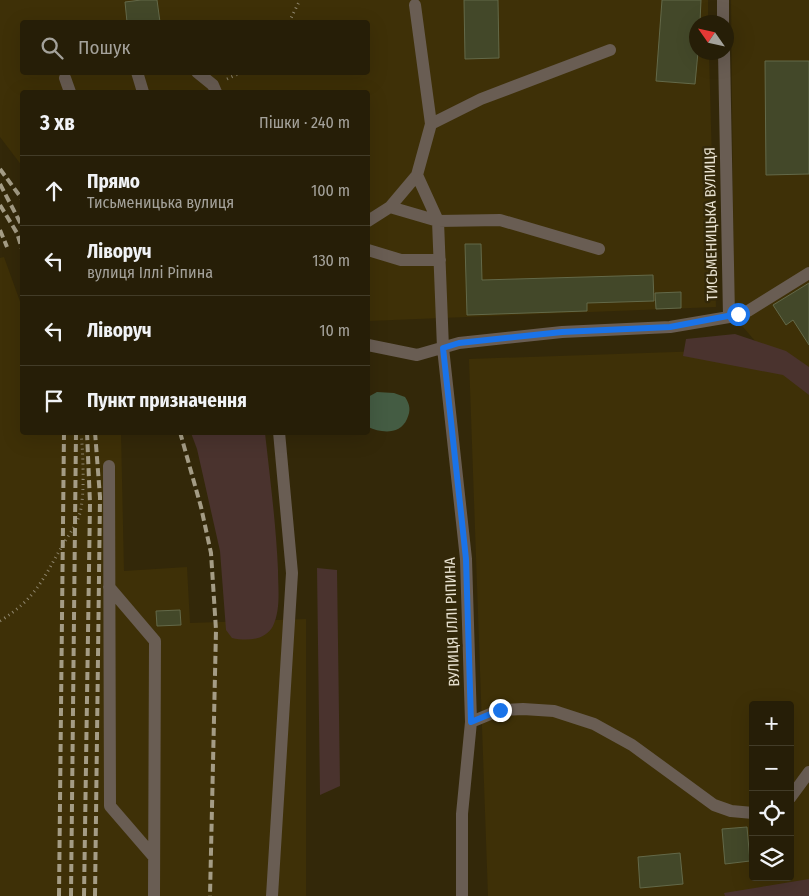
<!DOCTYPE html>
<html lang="uk">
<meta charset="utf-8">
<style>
:root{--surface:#261e07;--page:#2e2711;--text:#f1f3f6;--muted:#a4a29b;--line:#423c28}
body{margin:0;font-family:"Fira Sans Condensed",sans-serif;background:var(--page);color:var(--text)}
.controls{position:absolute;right:15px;bottom:15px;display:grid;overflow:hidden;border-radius:5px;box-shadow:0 5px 20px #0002}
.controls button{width:45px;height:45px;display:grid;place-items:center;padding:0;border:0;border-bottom:1px solid var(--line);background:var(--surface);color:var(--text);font:25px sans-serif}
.compass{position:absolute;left:689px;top:15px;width:45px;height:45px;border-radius:50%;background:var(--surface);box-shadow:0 5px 20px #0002;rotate:304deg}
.stop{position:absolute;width:15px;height:15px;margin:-11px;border:4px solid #1a73e8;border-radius:50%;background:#fff}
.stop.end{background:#1a73e8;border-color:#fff;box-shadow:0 1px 5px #0008}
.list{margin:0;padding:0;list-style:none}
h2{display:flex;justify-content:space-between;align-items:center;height:65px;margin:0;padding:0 20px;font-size:21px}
h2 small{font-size:16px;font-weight:400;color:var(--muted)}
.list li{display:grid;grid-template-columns:32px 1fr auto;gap:15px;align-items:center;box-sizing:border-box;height:70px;padding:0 20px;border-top:1px solid var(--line)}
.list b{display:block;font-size:19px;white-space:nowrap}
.list p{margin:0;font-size:16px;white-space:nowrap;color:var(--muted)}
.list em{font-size:16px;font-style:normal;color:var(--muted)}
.icon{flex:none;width:28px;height:28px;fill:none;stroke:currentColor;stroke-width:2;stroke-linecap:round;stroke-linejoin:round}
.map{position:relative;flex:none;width:809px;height:896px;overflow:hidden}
.search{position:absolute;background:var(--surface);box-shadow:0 5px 20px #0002;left:20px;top:20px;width:350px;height:55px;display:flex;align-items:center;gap:12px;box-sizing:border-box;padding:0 18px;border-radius:5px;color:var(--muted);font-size:19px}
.panel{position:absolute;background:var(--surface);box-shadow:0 5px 20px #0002;left:20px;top:90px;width:350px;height:345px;border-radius:5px}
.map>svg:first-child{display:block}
.built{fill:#3e3007;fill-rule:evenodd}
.green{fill:#4a332e}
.water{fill:#445c43}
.building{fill:#434829;stroke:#636949}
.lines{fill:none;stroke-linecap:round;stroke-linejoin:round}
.path{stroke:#8f866e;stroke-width:3;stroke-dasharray:1 4;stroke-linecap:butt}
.minor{stroke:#695d53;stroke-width:12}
.rail{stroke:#a49c85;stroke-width:4;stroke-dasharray:8 4;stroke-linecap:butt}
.route{stroke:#1a73e8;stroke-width:6}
.labels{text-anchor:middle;stroke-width:5;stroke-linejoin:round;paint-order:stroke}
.street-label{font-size:15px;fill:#e8e1d0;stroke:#332809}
</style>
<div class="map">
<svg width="809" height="896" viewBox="0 0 809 896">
<rect width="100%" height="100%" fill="#332809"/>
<!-- built -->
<path class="built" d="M0,0H708V22H696V52L709,53L716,307L368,321V92H22V166L0,137ZM22,22H368V72H22Z
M731,0H809V896H488L469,359L762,349L743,327L734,301ZM753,705H790V877H753Z
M4,257L22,307V432L121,433L124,571L187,567L190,623L306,619V896H0V258Z"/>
<!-- green -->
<path class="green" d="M735,334L786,351L809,367V395L783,375L683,356L686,339Z
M191,433H265C270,478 276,524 278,570C278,588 281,609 273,626C265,641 246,641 232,638L226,630L220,551L197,449Z
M317,568L337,570L340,786L320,795Z
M809,879V896H725L724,893Z"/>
<!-- water -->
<path class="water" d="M377,392L394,393L405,397C410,405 411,410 407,419C400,435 381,433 368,427V397Z"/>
<!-- building -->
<path class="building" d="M141,0H157L160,22H127L125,2Z
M464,0H498L499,58L465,59Z
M662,0H701L700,22H696L698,52L695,84L656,81Z
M765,61H809V174L766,175Z
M465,244H481L482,280L653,275L654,301L587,303V311L467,315Z
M809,283V345L793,320L786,325L773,305Z
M681,292V308L656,309L655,293Z
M180,610L181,625L157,626L156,611Z
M747,827L750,861L725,864L722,829Z
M680,853L683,884L640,888L638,857Z"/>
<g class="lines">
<!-- path -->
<path class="path" d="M289,22L300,0
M227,79L242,72
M0,621C37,598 43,578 64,543C70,533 77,524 80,513C85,494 83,452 81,432"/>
<!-- minor -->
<path class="minor" d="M723,0V22
M415,5L431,124L417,175L438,221L443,348L466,559L471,722L462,814V896
M724,52L729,317
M137,72L143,92
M197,72L213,85L216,92
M65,78L70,92
M431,124L481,99L610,50
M390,207L438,221L500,220L599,249
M368,221L390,207L417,175
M368,250L401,260H440
M368,345L417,355L459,343L562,332L670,327L729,317L748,311L809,273
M109,466L110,806L154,857
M109,587L155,641L154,896
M471,722L500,710L523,709L554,711L594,724L632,745L714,805L731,811L753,813
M790,798L809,772
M272,896L292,573L279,432"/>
<!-- rail -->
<path class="rail" d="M0,169L22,199
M0,184L22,226
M0,205L17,233L22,249
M0,230L7,247
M180,432L201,507L211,553L216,630L210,896
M59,896L64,432
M71,896L76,432
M84,896L90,503L87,432
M95,896L100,497L95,432"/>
</g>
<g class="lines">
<!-- route -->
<path class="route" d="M500,710L471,722L466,559L443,348L459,343L562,332L670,327L738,314"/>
</g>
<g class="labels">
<!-- street labels -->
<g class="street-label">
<text transform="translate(711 224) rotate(-91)" y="5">ТИСЬМЕНИЦЬКА ВУЛИЦЯ</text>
<text transform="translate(452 622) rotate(-92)" y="5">ВУЛИЦЯ ІЛЛІ РІПИНА</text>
</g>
</g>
</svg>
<div class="controls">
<button>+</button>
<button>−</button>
<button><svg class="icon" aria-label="locate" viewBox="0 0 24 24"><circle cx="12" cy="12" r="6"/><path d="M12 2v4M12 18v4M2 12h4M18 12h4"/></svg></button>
<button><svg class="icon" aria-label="layers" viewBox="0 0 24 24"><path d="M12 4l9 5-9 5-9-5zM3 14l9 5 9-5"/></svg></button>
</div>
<svg class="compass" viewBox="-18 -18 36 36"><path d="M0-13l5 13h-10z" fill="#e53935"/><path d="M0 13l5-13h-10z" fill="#a4a29b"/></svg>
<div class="stop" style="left:738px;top:314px"></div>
<div class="stop end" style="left:500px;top:710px"></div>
<div class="search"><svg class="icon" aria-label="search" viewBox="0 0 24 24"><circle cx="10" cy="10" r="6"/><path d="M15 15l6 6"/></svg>Пошук</div>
<section class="panel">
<h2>3 хв<small>Пішки · 240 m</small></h2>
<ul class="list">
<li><svg class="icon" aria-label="ahead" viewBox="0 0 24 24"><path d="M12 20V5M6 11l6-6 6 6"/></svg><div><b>Прямо</b><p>Тисьменицька вулиця</p></div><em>100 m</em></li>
<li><svg class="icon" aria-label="left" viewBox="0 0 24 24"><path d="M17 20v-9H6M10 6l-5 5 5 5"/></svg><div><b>Ліворуч</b><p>вулиця Іллі Ріпина</p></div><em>130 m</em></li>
<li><svg class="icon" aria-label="left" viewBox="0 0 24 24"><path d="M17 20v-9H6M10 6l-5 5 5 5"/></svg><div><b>Ліворуч</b></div><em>10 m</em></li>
<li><svg class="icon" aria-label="arrive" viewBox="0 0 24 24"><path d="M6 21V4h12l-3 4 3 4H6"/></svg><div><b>Пункт призначення</b></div></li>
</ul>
</section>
</div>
